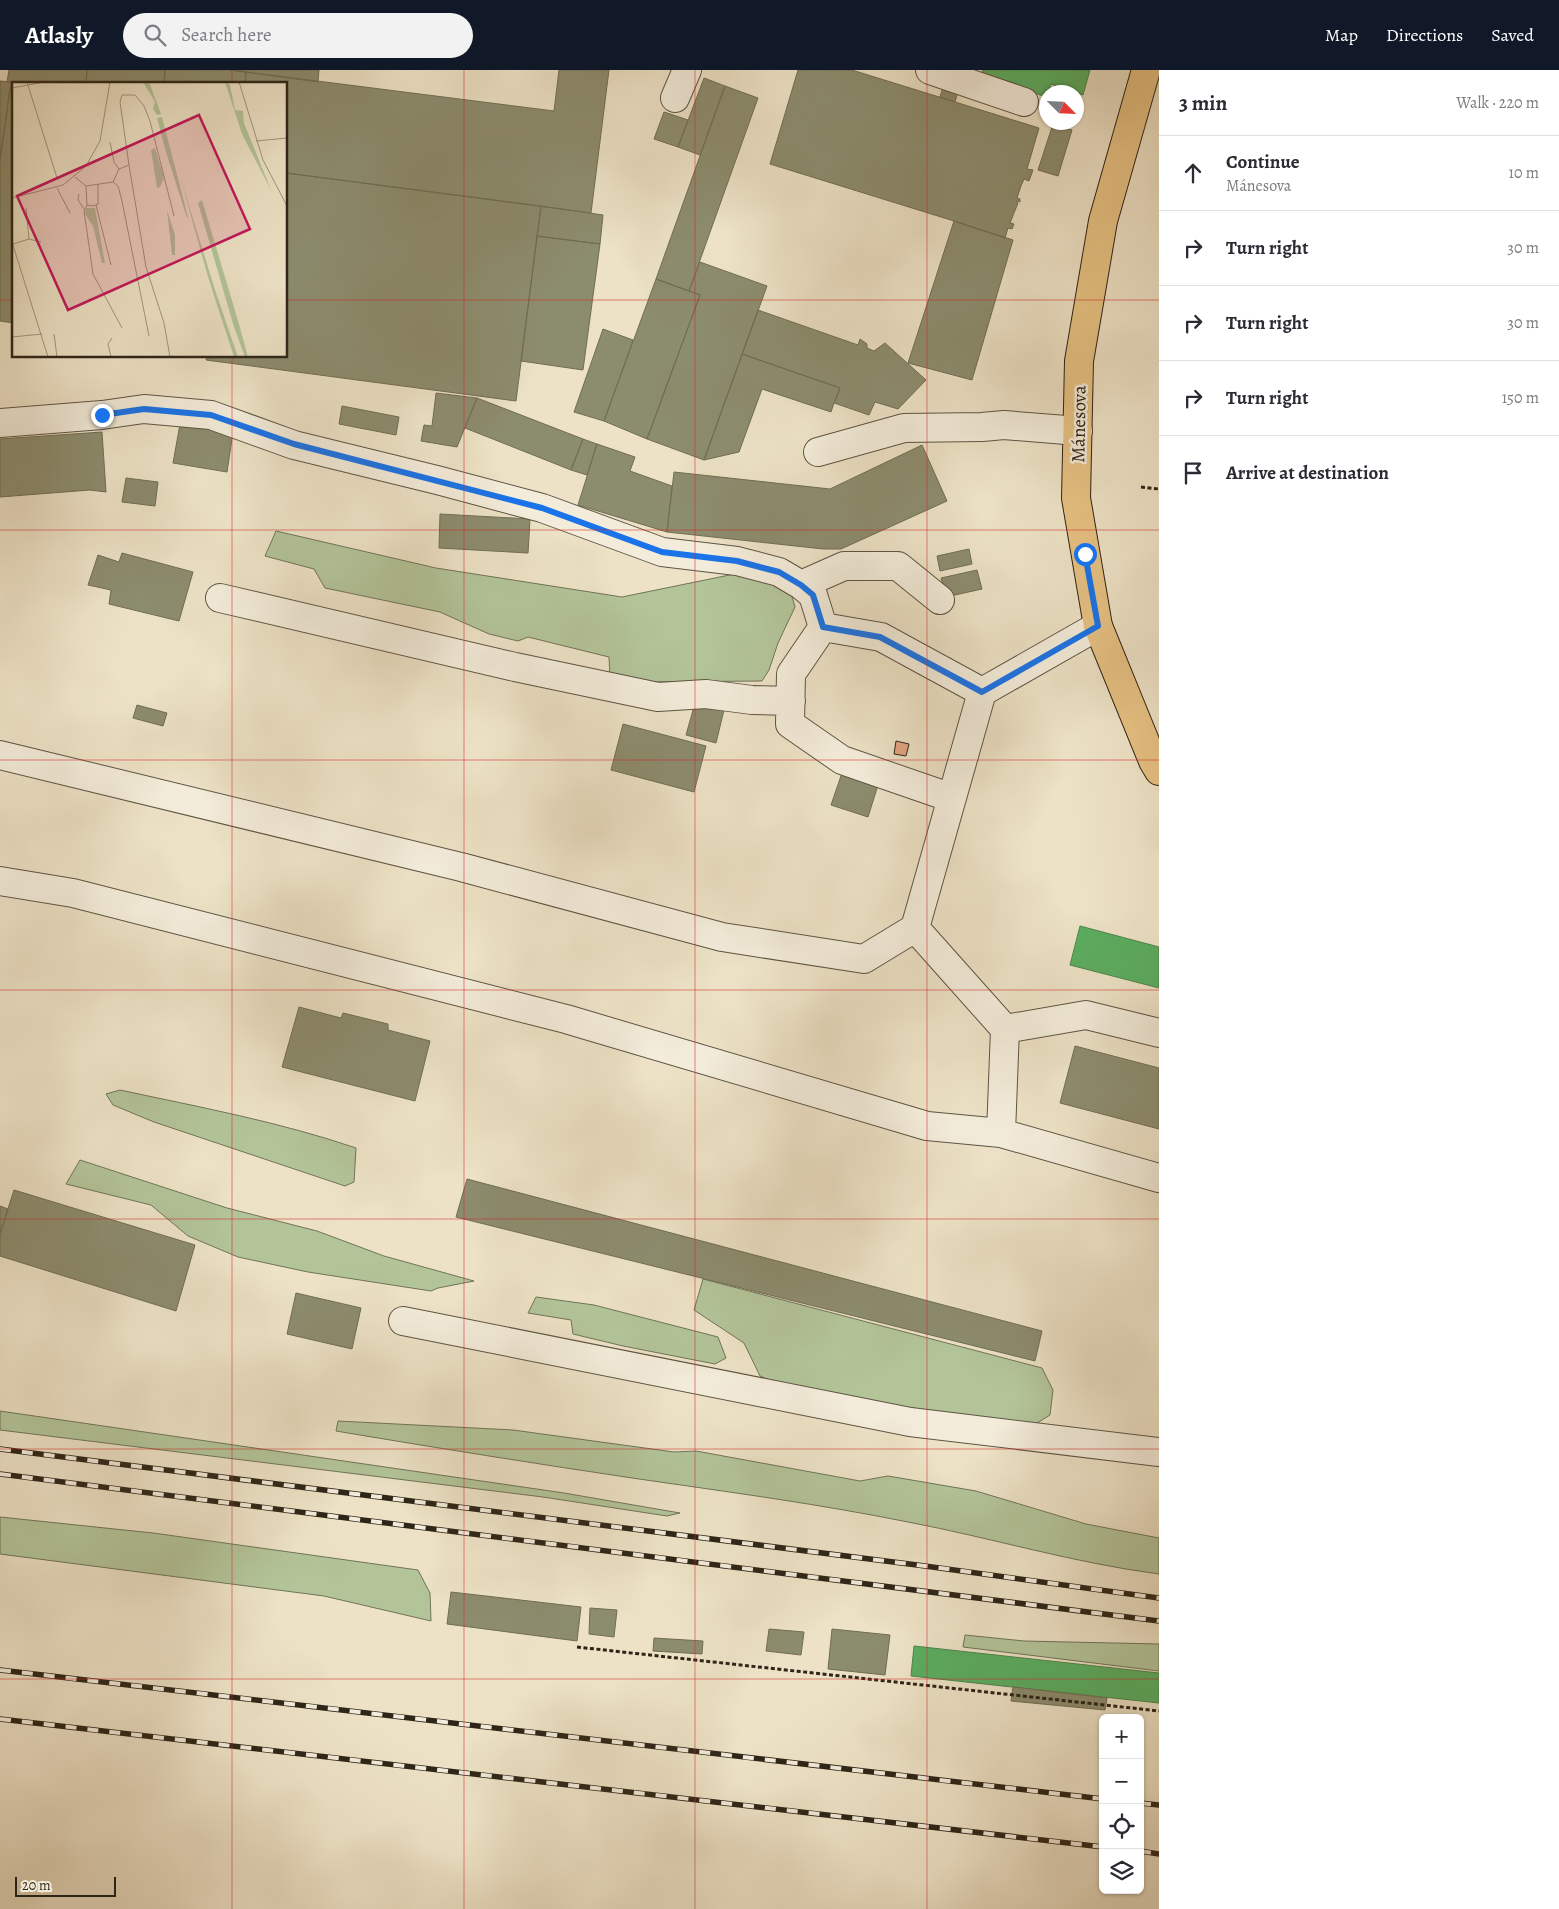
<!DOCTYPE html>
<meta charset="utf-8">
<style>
:root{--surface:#fff;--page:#f2f2f3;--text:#2b2b33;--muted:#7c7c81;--line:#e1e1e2;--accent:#111827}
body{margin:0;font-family:Alegreya,serif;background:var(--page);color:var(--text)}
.controls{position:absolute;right:15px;bottom:15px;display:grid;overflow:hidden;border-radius:8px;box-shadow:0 1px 4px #0004}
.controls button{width:45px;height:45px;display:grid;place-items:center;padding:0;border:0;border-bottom:1px solid var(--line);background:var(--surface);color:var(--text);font:25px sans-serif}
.compass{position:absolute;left:1039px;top:15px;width:45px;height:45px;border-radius:50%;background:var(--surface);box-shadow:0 1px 4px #0004;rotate:114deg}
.scale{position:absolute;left:15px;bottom:12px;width:101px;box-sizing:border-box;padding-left:5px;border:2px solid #2e2518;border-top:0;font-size:14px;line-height:18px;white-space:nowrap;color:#2e2518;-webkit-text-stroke:4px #f3ecda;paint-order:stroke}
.stop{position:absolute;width:15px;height:15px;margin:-11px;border:4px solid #1a73e8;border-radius:50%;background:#fff}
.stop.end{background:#1a73e8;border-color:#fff;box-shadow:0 1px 5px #0008}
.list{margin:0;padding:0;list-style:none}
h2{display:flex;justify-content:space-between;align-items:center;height:65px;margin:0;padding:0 20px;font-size:21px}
h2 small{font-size:16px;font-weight:400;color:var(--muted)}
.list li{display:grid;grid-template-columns:32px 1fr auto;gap:15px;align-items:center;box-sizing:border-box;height:75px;padding:0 20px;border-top:1px solid var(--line)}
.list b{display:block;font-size:19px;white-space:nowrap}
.list p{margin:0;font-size:16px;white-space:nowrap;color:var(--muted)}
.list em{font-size:16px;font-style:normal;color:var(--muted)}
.icon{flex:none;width:28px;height:28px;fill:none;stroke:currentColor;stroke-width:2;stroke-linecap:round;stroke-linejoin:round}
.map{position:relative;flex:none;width:1159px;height:1839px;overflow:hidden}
header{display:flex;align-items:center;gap:30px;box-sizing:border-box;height:70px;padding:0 25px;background:var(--accent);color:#fff}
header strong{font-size:24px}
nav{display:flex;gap:28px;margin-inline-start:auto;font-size:18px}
.search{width:350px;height:45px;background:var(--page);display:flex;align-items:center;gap:12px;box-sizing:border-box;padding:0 18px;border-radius:28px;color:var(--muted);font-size:19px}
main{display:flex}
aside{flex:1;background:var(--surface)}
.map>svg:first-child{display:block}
.green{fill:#b3c499;stroke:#707458}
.public{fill:#5aae61;stroke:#4d854b}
.industry{fill:#8c8c6e;stroke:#706d54}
.building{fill:#e4a681;stroke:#2e2518}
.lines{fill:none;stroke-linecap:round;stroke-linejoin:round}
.minor-casing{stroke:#5e5444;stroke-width:30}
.major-casing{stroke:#2e2518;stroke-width:30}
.path{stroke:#2e2518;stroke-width:3;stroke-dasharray:4 2.5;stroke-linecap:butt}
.minor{stroke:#f3ecda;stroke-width:28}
.major{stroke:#e6c183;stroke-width:28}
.rail-casing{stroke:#2e2518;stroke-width:5.5}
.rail{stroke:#f3ecda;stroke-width:4;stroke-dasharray:11;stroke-linecap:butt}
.route{stroke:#1a73e8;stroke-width:6}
.grid{fill:none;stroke:#d62828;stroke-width:1;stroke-opacity:0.55}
.labels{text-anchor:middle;stroke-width:5;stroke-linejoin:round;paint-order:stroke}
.street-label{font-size:19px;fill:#2e2518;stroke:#f3ecda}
.inset-road{fill:none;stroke:#a19680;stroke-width:1}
.view{fill:#c2185b;fill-opacity:0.15;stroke:#c2185b;stroke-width:2.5}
.inset-edge{fill:none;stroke:#2e2518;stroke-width:2.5}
</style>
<header>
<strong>Atlasly</strong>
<div class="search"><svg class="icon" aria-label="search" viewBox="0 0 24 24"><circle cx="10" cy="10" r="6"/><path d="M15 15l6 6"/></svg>Search here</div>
<nav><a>Map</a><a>Directions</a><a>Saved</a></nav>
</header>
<main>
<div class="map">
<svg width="1159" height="1839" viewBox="0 0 1159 1839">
<rect width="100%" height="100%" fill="#ede2c6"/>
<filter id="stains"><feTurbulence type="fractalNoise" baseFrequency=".004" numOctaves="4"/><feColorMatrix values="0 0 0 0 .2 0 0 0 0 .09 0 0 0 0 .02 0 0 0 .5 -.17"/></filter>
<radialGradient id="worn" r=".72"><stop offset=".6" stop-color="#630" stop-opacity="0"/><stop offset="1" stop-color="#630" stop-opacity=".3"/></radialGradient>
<!-- green -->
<path class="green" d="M276,461L436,498L622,527L749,501L790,519L795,537L778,573L769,600L762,611L635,612L610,608L609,587L528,567L518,571L489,564L440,542L325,518L314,499L265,486Z
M120,1020C199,1037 280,1052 356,1078L354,1112L345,1116L154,1052L113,1035L106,1024Z
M80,1090L227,1138L317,1161L384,1186L474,1211L438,1218L431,1221L308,1202L238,1187L188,1166L151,1135L66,1114Z
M703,1209L1042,1298L1053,1320L1050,1345L1023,1362L803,1324L760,1306L744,1273L694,1240Z
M536,1227L594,1235L718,1267L726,1288L715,1294L623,1276L573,1264L571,1250L528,1243Z
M0,1341L564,1423L680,1443L667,1446L543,1427L0,1360Z
M338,1351L513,1360L674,1382L696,1381L860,1411L888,1406L976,1421L1086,1454L1159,1468V1504C1074,1493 992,1468 908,1452C819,1434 729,1422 639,1409C538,1394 437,1378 336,1361Z
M0,1447L153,1463L418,1500L430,1523L431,1551L324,1526L0,1484Z
M965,1565L1024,1571L1159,1574V1601L963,1577Z"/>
<!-- public -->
<path class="public" d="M983,0H1090L1083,25L1051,14L1048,22H1046V27L981,4Z
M1080,856L1159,877V918L1070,895Z
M914,1576L1159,1603V1633L911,1606Z"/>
<!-- industry -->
<path class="industry" d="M9,0H87L86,14H14V253L0,251V90L11,12H7Z
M87,0H165L164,14H86Z
M165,0H230L246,2L245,14H164Z
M230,0H319L318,12Z
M559,0H609L591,143L286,103V14H245L246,2L554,41Z
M798,0H852L1039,58L1027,99L1033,100L1029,111L1024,109L1021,116L1017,128L1020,129V132L1017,131L1016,132L1018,133L1010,153L1014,154L1012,159L1008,158L1005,168L954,151L770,94Z
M948,0H964L955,32L940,27Z
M704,8L725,16L700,85L678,77Z
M0,11L11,12L0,90Z
M725,16L758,28L689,221L656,209Z
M664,42L688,50L678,77L654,69Z
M1053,54L1072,60L1058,106L1038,100Z
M286,103L541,136L516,331L206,290L207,286H286Z
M541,136L603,145L600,174L537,166Z
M954,151L1013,170L972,310L908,293Z
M537,166L600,174L583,300L521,291Z
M700,192L767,216L704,390L647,369L700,225L689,221Z
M656,209L700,225L647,369L604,351Z
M758,240L858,275L860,269L867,274V278L874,281L885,273L926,310L898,339L875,332L869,345L834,333L840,318L742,284Z
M603,259L633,270L604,351L574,342Z
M742,284L840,318L834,333L831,342L762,319L739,382L704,390Z
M436,323L477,328L457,377L421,371L424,355L432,356Z
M477,328L583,369L571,400L465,358Z
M342,336L399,347L396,365L339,354Z
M180,354L233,362L227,402L173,393Z
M102,362L106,422L90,420L0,427V369Z
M583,369L597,374L587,405L571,400Z
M597,374L635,387L630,401L672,416L667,462L578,435Z
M922,375L947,431L841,479H823L667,462L674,402L830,419Z
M126,408L158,412L155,436L122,432Z
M440,444L530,449L528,483L439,478Z
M969,479L972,494L940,501L937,486Z
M122,483L193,502L179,551L109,534L111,520L88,515L98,485L119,492Z
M977,500L982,519L946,527L941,508Z
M695,633L724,640L716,673L686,665Z
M137,635L167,643L163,656L133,648Z
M623,654L706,676L694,722L611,700Z
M843,700L879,712L868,747L831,735Z
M299,937L341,948L343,943L388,954V960L430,971L415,1031L282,997Z
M1075,976L1159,998V1059L1060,1033Z
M467,1109L1042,1261L1035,1291L456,1147Z
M14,1120L195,1175L176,1241L0,1186V1164Z
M0,1136L8,1139L0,1164Z
M296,1223L361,1238L352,1279L287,1264Z
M451,1522L581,1537L577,1571L447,1554Z
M590,1538L617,1540L614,1567L589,1564Z
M769,1559L804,1562L801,1585L766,1581Z
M832,1559L890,1565L885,1605L828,1599Z
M654,1568L703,1571L702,1584L653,1581Z
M1013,1617L1107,1628L1105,1640L1011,1631Z"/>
<!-- building -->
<path class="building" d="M896,671L909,674L906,686L894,684Z"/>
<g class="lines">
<defs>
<path id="minor" d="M930,0L1024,32
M675,28L687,0
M0,353L102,345L144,339L211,345L294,375L437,410L542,438L662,482L737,491L779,502L801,515L813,525L823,557
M818,382L904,358L982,357L1004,355L1078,361
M801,515L844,496H898L940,530
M220,528L515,597L658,627L706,624L752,630L791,631
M1098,556L982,622L915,858L1005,959L1001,1063L1159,1108
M0,685L461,797L722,867L864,889L915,858
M952,728L842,690L790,654L791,604L823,557L881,567L982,622
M0,811L73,823L566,949L927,1056L1001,1063
M1005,959L1086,945L1159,963
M403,1251L910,1352L1159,1382"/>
<path id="major" d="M1146,0L1103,151L1079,291L1076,428L1098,556L1153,691L1159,701"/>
</defs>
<!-- minor casing -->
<use href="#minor" class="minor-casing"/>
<!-- major casing -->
<use href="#major" class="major-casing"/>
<!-- path -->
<path class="path" d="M1141,417L1159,419
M577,1577L1159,1641"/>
<!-- minor -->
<use href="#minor" class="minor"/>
<!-- major -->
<use href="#major" class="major"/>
<defs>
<path id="rail" d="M0,1379L925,1496L1159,1528
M0,1404L1159,1551
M0,1600L1103,1729
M0,1649L1103,1777
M1140,1733L1159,1735
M1140,1781L1159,1784"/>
</defs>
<!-- rail casing -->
<use href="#rail" class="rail-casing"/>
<!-- rail -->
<use href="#rail" class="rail"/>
</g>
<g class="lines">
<!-- route -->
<path class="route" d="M102,345L144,339L211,345L294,374L542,438L662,482L737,491L779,502L801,515L813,525L823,557L880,567L982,622L1098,556L1085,484"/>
</g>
<!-- grid -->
<path class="grid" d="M232,0V14M464,0V1839M695,0V1839M927,0V1839M0,230H14M286,230H1159M232,286V1839M0,460H1159M0,690H1159M0,920H1159M0,1149H1159M0,1379H1159M0,1609H1159"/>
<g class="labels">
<!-- street labels -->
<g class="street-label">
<text transform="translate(1078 354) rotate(-89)" y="7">Mánesova</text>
</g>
</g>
<!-- overview -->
<g transform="translate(12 12)">
<rect width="275" height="275" fill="#ede2c6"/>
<path d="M131,0H137L149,32L145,33L141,27L143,20ZM213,0L218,3L223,28L231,29L232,41L259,108L230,52ZM150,35L176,135L175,136L154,70L145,36ZM143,66L152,96L148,105L145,106L139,68ZM169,98L204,211L226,275H222L196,195ZM190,118L227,242L236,275H233L222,245L186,121ZM74,126H83L93,181H90L81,144L73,132ZM155,128L163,153V173H160Z" fill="#b3c499"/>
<path class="inset-road" d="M15,0L45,96M227,0L251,78L275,124M0,6L32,0M244,59L275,56M98,60L102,80L107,87M117,83L134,185L152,241L158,275M63,95L74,104L101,100L107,87L117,83L108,20L110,13H123L132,24L138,39L162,134M101,100L106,104L110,119L137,254M74,104L75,123L81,124L86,122V102M45,106L58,131M67,112L66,118L72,127M0,116L51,103L74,84L88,59L98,0M75,123L72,129L81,192L110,246M84,123L99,183M14,126L17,157M0,160L36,275M1,162L17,157L29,160M42,252L45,275M0,255L30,252M99,275L96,262L100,256"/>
<path class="view" d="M187,33L238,147L56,228L5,114Z"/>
<rect width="275" height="275" class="inset-edge"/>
</g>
<rect width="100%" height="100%" filter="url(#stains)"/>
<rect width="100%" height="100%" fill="url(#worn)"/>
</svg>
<div class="controls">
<button>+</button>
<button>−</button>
<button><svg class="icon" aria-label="locate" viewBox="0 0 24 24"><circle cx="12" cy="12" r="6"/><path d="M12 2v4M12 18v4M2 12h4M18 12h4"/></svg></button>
<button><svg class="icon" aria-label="layers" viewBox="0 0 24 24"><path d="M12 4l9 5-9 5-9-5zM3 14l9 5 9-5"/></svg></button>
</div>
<svg class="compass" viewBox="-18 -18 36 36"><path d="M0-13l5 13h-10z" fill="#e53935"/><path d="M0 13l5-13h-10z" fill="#7c7c81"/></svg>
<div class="scale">20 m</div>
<div class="stop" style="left:1085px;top:484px"></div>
<div class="stop end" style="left:102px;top:345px"></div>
</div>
<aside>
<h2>3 min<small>Walk · 220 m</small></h2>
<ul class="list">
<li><svg class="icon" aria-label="ahead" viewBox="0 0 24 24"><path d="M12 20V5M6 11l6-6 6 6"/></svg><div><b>Continue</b><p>Mánesova</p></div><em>10 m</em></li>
<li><svg class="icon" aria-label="right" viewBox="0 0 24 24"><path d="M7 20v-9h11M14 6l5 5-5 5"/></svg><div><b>Turn right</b></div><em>30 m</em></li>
<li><svg class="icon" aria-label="right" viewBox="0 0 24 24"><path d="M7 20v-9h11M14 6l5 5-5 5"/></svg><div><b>Turn right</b></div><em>30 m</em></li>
<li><svg class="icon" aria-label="right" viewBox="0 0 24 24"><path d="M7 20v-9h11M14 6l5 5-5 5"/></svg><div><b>Turn right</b></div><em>150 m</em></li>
<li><svg class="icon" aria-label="arrive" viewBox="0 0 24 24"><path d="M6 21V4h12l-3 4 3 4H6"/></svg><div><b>Arrive at destination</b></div></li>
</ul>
</aside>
</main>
